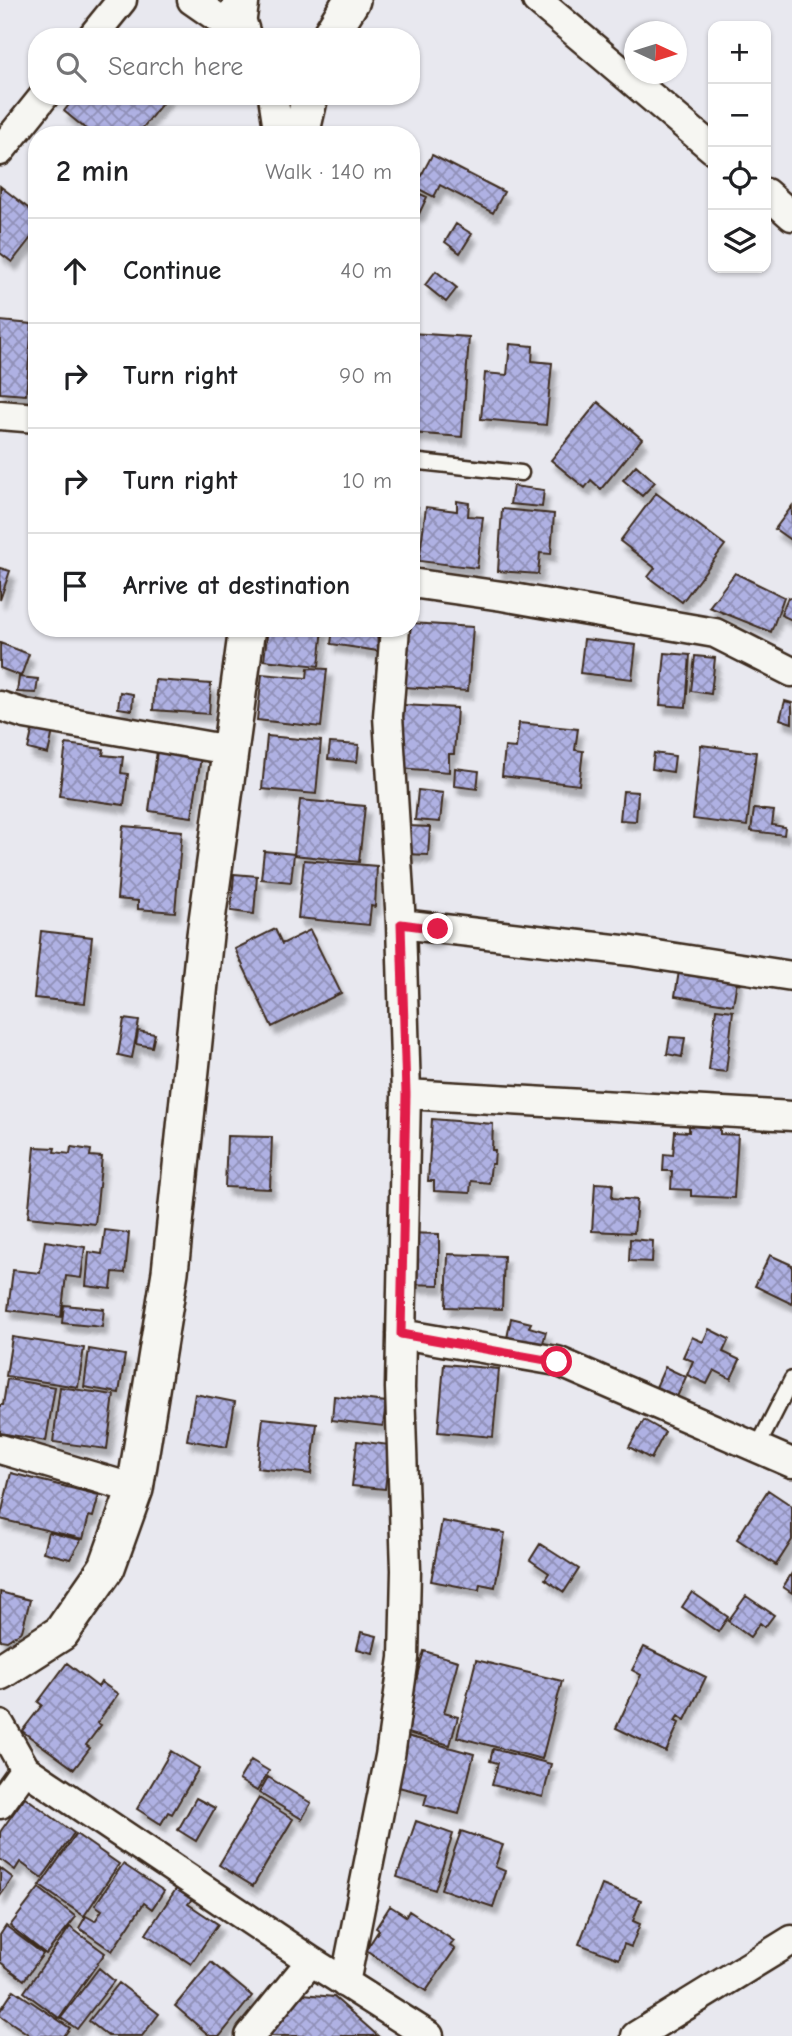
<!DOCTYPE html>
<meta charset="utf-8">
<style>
:root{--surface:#fff;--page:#f2f2f2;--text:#202124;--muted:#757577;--line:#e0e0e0}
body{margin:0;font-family:"Comic Neue",sans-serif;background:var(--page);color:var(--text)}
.controls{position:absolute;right:21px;top:21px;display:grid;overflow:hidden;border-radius:14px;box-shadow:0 2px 5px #0004}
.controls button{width:63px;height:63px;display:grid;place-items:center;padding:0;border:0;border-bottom:2px solid var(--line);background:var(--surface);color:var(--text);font:35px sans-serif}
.compass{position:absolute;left:624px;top:21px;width:63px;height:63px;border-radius:50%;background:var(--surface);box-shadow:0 2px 5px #0004;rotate:94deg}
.stop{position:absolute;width:21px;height:21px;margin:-16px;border:5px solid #e11d48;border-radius:50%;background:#fff}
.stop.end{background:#e11d48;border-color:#fff;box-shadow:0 2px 7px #0008}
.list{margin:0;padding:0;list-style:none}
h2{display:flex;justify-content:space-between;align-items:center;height:91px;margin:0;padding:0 28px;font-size:30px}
h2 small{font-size:23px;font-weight:400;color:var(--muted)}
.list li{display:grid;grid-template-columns:46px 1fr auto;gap:21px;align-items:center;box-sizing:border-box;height:105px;padding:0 28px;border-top:2px solid var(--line)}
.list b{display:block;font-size:26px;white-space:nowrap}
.list em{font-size:23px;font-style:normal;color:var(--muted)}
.icon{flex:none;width:38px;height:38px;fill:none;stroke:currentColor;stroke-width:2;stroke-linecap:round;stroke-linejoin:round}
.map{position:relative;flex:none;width:792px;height:2036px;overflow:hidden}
.search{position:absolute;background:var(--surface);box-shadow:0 2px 5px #0004;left:28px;top:28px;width:392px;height:77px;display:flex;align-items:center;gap:18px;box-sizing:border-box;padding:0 24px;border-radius:28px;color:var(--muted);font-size:26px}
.panel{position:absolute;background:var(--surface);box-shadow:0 2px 5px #0004;left:28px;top:126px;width:392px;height:511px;border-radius:28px}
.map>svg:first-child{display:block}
.building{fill:url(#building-cross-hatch);stroke:#3b2a1e;stroke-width:2;filter:url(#shadow)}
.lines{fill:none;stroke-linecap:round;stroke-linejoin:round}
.service-casing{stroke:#3b2a1e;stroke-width:19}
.minor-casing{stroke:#3b2a1e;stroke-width:33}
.tertiary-casing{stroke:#3b2a1e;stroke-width:40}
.service{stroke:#f6f6f2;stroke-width:14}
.minor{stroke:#f6f6f2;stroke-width:28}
.tertiary{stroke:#f6f6f2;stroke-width:35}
.route{stroke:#e11d48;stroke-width:9}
</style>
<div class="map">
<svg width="792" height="2036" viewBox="0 0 792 2036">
<defs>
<pattern id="building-cross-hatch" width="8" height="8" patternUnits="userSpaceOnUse" patternTransform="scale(1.75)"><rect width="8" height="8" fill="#afb1e3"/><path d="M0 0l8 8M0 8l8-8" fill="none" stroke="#9090b7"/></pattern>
<filter id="shadow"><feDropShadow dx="4.5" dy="8" stdDeviation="2" flood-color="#0004"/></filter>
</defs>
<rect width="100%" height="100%" fill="#e8e8ef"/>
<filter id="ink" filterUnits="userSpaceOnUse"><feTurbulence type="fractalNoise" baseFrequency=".0143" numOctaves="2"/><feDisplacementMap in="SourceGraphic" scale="14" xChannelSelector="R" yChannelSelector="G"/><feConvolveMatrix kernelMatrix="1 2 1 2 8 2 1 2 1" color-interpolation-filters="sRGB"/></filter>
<g filter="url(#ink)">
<!-- building -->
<path class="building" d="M76,96H168L137,135H93L64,111Z
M432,155L504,192L493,213L440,185L434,197L415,187Z
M0,186L37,215V230L12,262L0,253Z
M411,190L427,197L419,214L411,210Z
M456,224L472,234L460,253L445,242Z
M436,271L457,288L446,302L425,285Z
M0,321L32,324L26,395L0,393Z
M411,333L469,337L462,437L411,433Z
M510,344L533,346L532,361L552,363L546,425L481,419L485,373L507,375Z
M598,402L642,439L601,489L591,480L585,488L551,460Z
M636,465L655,482L642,496L623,480Z
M513,486L544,490L542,507L510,504Z
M656,493L725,545L682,602L648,577L655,568L620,541Z
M457,501L469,503L468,516L483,517L477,568L419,561L426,507L457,511Z
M792,506V541L775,529Z
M411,507H418L411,564Z
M502,509L554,514L551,554L540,553L538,574L498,571Z
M0,568L10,571L0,600Z
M735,573L784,597L771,632L709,607Z
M788,597L792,599V620L781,615Z
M411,623L473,627L468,691L404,687L408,628H411Z
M268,628H323L319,666L264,660Z
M333,628H377L378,651L331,644Z
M584,639L636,645L632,679L580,673Z
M0,643L29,654L21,676L0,668Z
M665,653L690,655L686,707L660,705Z
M695,656L715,658L711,694L691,691Z
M308,668L327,669L321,727L257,720L262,674L307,678Z
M19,677L38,679L36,693L17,692Z
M155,680L211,684L209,714L153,710Z
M120,692L133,694L132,710L118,708Z
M785,701L792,703V723L780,719Z
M403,705L457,708L454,754H449V772L399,768Z
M519,723L578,729L575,750L583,751L579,785L502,776L505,747L516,748Z
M33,727L53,731L48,754L28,749Z
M267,736L321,741L316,794L262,789Z
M330,743L359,745L357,762L328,759Z
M66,744L104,749L103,755L123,757L121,773L128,774L124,805L59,796Z
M701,745L756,752L747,826L693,819Z
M157,751L201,757L192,817L149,811Z
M654,753L675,756L673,772L652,769Z
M455,768L479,771L477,789L454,786Z
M418,790L443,793L440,822L415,820Z
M623,791L638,792L636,821L620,820Z
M300,800L365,806L359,862L294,855Z
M754,809L774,811L772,825L785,827L784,835L751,831Z
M123,826L182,831L175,912L138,909V901L117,899Z
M408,826L430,827L428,855L406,854Z
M264,851L294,854L291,882L261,879Z
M304,860L377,866L375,907L371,906L369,925L298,918Z
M234,874L257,876L254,914L231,911Z
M275,929L282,944L310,930L341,993L272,1027L235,949Z
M41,931L92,937L85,1003L34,998Z
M681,959L739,968L733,1005L675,996Z
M716,1009L733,1011L726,1072L709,1070Z
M124,1019L139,1021L132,1058L118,1055Z
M138,1031L155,1034L152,1047L136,1044Z
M670,1037L685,1038L682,1057L667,1054Z
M432,1119L493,1124L492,1150H495L494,1164H491L489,1183L471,1181L470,1193L434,1191V1181H428Z
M689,1126L720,1128V1134L738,1135L734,1198L691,1196V1190L671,1189L672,1171H663L664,1154L673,1155L675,1131L689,1132Z
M227,1136L272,1137L270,1189L225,1187Z
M35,1147L55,1148L54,1152L70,1154L71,1147L91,1150L90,1156L102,1157L95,1224L28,1217Z
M595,1183L613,1184L612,1198L637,1200L634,1233L592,1231Z
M105,1230L129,1233L125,1273L113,1272L111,1289L86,1286L89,1252L102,1254Z
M407,1233L439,1234V1285L407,1284Z
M630,1239L653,1241L652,1262L629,1261Z
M45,1241L85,1247L81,1278L66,1276L61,1317L8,1310L13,1270L40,1273Z
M448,1254L504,1256L502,1309L446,1307Z
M770,1255L792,1265V1304L755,1286Z
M64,1305L104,1309L102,1327L62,1323Z
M511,1318L531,1323L529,1327L546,1332L542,1347L507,1338Z
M709,1329L729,1339L723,1352L740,1360L731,1379L714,1370L707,1384L687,1375L693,1361L683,1357L692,1337L703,1342Z
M12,1337L84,1348L78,1387L6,1376Z
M89,1349L125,1355L119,1393L84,1387Z
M444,1364L499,1369L493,1437L438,1432Z
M665,1367L686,1377L677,1397L656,1387Z
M7,1379L55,1387L46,1441L0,1433V1405H3Z
M60,1387L114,1395L107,1449L53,1442Z
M195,1394L235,1402L227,1447L187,1440Z
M334,1396L386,1402L383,1426L332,1420Z
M263,1418L317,1424L311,1474L257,1468Z
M644,1420L665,1432L651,1459L629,1447Z
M357,1441L390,1445L385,1489L352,1486Z
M11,1473L99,1495L93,1517L89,1516L83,1539L0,1519Z
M768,1490L792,1506V1540L776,1565L737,1539Z
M442,1521L505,1533L495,1587L480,1584L479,1590L431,1581Z
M48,1532L81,1540L70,1559L43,1552Z
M540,1544L579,1569L564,1592L545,1579L549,1573L530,1560Z
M792,1573V1593L783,1587Z
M0,1592L30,1600L22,1631L7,1641L0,1640Z
M692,1592L728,1617L718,1632L682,1607Z
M746,1596L774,1615L765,1627L760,1623L750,1637L728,1621Z
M361,1632L377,1636L373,1653L357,1649Z
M644,1647L706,1677L685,1720L678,1716L675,1721L679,1723L666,1752L616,1728L641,1675L632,1670Z
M424,1651L458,1661L444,1713L458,1717L450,1745L401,1731Z
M476,1660L562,1681L542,1759L457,1737Z
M67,1663L98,1687L101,1682L118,1694L97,1723L101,1725L86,1745L90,1748L74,1769L22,1731L42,1705L38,1702Z
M403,1735L474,1754L459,1814L424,1805L427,1794L390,1785Z
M493,1749L551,1764L543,1797L492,1785L498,1763L490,1761Z
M171,1751L199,1768L172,1814L168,1812L161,1824L137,1809Z
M251,1760L269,1771L257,1791L239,1780Z
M268,1777L311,1803L302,1819L259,1793Z
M25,1797L74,1833L42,1878L20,1862L15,1870L0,1859V1832Z
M196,1798L215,1808L196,1841L178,1830Z
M259,1798L293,1819L253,1886L219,1865Z
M416,1821L453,1834L435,1890L397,1877Z
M461,1831L503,1845L495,1867L505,1871L493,1907L441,1889Z
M76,1834L119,1864L84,1916L40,1886Z
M123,1864L164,1891L152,1909L144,1903L112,1951L79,1928L86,1916L95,1921L102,1910L95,1905Z
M0,1868L13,1878L0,1896Z
M602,1885L641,1900L633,1921L640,1924L631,1947L624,1944L619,1959L579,1944Z
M39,1888L76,1917L46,1954L10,1926Z
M176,1889L192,1899L188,1904L218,1924L191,1964L146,1934Z
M390,1906L406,1916L409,1911L454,1941L450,1946L455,1949L426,1991L366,1950L379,1930L376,1928Z
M6,1926L43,1954L24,1980L0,1962V1935Z
M70,1927L105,1953L59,2018L24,1992Z
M211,1962L252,1996L220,2036H210L175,2006Z
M99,1968L114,1981L77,2029L61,2018Z
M119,1983L159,2014L142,2036H108L89,2021Z
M14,1990L70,2028L64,2036H31L0,2015V2011Z
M303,1994L334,1997L378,2036H265Z"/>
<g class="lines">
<defs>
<path id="service" d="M411,461L521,473
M757,1448L792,1379"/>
<path id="minor" d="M192,0L241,34
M537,0L713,149
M92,37L122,0
M273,96L279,135
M0,151L44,96
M766,193L792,216
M0,415L37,418
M411,583L502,596L715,633L792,672
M0,706L25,714L229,750
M401,924L631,951L792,976
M406,1094L792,1116
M401,1334L557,1361L792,1463
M0,1449L135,1489
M0,1725L25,1769L311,1961L429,2036
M0,1804L25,1769
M345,1983L390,1756L404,1658L406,1570L400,1388L406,1094L401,924L388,716L395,628
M250,2036L311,1961
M636,2036L792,1940"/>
<path id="tertiary" d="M241,0L238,21L243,37
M329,37L352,0
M301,135L310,96
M0,1672L61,1633L107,1567L135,1489L170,1272L205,935L247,628"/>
</defs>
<!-- service casing -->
<use href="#service" class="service-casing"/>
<!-- minor casing -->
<use href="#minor" class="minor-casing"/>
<!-- tertiary casing -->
<use href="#tertiary" class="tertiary-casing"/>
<!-- service -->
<use href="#service" class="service"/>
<!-- minor -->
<use href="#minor" class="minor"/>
<!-- tertiary -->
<use href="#tertiary" class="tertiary"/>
</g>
</g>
<g class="lines" filter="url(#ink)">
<!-- route -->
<path class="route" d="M438,929L401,924L406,1094L401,1334L557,1362"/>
</g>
</svg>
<div class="controls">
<button>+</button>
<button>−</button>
<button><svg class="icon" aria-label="locate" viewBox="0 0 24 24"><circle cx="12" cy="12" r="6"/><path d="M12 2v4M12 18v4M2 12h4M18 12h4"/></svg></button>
<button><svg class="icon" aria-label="layers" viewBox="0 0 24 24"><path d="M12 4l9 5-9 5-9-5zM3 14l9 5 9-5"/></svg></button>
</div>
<svg class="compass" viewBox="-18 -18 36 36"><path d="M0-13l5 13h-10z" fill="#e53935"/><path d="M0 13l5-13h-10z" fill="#757577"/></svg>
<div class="stop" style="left:557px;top:1362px"></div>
<div class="stop end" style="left:438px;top:929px"></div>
<div class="search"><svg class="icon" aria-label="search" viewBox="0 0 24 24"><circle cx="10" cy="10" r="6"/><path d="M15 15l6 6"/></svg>Search here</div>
<section class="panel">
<h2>2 min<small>Walk · 140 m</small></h2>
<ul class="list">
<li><svg class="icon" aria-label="ahead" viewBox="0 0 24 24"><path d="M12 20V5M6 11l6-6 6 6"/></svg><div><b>Continue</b></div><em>40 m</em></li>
<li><svg class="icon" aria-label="right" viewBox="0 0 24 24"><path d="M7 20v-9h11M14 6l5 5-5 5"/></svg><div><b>Turn right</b></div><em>90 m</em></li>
<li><svg class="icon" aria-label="right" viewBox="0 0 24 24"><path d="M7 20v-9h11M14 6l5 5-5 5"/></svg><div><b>Turn right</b></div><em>10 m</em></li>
<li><svg class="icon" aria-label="arrive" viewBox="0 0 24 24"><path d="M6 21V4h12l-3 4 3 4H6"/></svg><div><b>Arrive at destination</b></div></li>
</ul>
</section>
</div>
